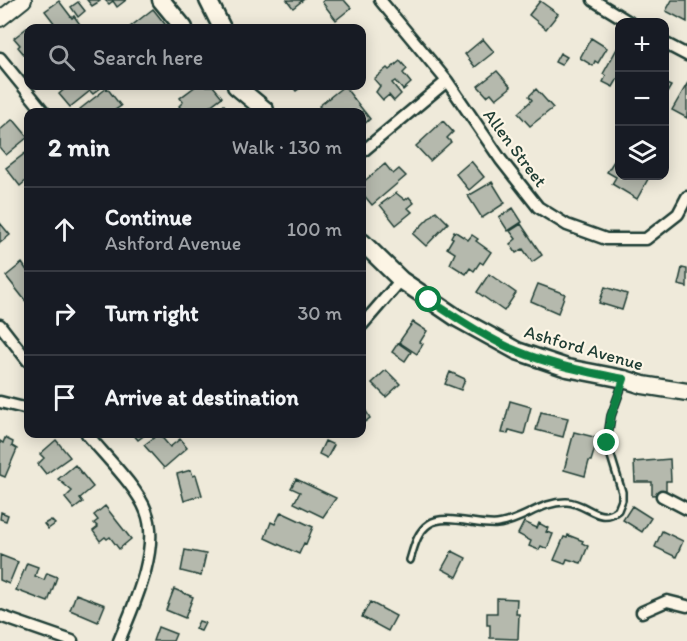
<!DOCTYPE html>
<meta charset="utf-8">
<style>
:root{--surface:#171b24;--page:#242831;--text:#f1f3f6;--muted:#9ea1a6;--line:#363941}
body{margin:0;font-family:Itim,sans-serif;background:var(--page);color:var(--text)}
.controls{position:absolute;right:18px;top:18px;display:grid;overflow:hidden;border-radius:12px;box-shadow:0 3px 15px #0003}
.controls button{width:54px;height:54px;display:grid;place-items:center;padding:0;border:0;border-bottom:2px solid var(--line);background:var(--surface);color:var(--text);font:30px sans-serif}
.stop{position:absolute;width:18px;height:18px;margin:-14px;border:4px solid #0b8043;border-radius:50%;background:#fff}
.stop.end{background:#0b8043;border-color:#fff;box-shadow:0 2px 6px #0008}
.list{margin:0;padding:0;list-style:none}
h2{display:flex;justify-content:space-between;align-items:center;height:78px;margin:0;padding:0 24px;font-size:26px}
h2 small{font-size:20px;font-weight:400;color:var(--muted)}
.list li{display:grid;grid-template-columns:39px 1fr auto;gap:18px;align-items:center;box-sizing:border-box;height:84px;padding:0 24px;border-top:2px solid var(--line)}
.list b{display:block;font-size:22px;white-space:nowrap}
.list p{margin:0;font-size:20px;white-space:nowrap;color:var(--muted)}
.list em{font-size:20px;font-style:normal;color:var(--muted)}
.icon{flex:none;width:33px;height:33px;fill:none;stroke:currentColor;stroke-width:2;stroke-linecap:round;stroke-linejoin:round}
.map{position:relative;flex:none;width:687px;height:641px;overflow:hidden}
.search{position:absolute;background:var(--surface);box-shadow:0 3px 15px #0003;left:24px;top:24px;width:342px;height:66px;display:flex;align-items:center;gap:15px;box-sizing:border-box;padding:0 21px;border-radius:12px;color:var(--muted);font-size:22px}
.panel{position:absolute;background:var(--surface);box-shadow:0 3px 15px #0003;left:24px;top:108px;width:342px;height:330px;border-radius:12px}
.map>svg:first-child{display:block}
.building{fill:#b5b9ad;stroke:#1f3d34;stroke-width:1.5}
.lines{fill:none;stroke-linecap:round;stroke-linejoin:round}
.service-casing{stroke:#1f3d34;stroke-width:10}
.minor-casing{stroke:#1f3d34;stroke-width:15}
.tertiary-casing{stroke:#1f3d34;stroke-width:18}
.secondary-casing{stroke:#1f3d34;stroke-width:21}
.service{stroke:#fcf5e5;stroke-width:5}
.minor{stroke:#fcf5e5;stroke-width:10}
.tertiary{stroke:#fcf5e5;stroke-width:14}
.secondary{stroke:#fcf5e5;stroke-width:16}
.route{stroke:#0b8043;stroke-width:8}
.labels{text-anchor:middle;stroke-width:4.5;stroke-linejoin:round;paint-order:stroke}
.street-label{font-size:18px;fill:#1f3d34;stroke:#fcf5e5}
</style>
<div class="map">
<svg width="687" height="641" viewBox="0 0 687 641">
<rect width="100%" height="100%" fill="#efeada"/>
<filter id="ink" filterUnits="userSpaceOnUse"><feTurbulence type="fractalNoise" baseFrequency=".0167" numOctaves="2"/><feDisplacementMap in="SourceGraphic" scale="12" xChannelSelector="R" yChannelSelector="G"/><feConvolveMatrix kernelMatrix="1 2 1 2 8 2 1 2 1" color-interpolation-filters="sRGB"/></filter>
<g filter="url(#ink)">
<!-- building -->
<path class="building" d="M87,0H99L100,1L92,6Z
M105,0H126L117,7L113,1L109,4Z
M287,0H303L293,8Z
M324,0H344L351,8L336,20L322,2Z
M672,0H687V22L666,11Z
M59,1L72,18L74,16L82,27L79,28H58L45,11Z
M540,1L558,14L546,29L529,15Z
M78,2L85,11L78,17L71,7Z
M153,9L168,28H131L130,27Z
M28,27L29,28L28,59L18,47L20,45L14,38Z
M591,38L607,48L598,63L595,61L593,66L580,58Z
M483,39L494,52L475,67L465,54Z
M619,45L620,75L613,87L603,82L606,76L603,74Z
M560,53L567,57L561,65L555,62Z
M400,61L407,69L403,73L411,83L403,90L395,81L392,83L401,94L394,101L389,95L383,100L376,92L380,86L374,79L387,68L389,70Z
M497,71L511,87L496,99L491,93L487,96L478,86Z
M664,83L671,86L664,98Z
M687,84V118L672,110Z
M687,84V118L672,110Z
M68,86H103L93,94L90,91L70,107L59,94Z
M196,86H213L222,97L202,112H184L179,106L183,102L180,98Z
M292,86H303L296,91Z
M344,86L370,119L362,126V112H324L319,106Z
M107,88L121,106L112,112H83L80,109Z
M536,89L553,108L530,126L518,113L532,100L529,96Z
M224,105L230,112H215Z
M13,119L28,137L6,155L0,148V130Z
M443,121L453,132L447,138L451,142L430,161L416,146Z
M28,151V179L20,186L6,168Z
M471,161L484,177L469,190L456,174Z
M614,161L620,164V176H642L648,179L637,199L612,184L616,177L607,172Z
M385,164L393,174L399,169L406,176L372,205L362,193V183Z
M492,182L505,203L482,218L468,196Z
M396,193L405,200L409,197L414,203L408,208L412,212L396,225L380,205Z
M513,208L522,222L508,231L499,217Z
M436,211L448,223L426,246L413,234Z
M0,223L10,235L0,243Z
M521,224L542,255L532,262L523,249L516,253L510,244L516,239L510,231Z
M454,231L468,240L472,235L478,239L476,241L491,252L483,264L480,262L474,271L470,268L466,274L450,264L455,253L447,248L453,238L451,237Z
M22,263L28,272V304L6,276Z
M682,268L687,269V287L678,285Z
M489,274L516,293L504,311L477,292Z
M538,284L565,294L558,313L531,301Z
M605,287L627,294L622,310L599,303Z
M413,322L427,331L420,342L423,344L417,354L399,342Z
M398,343L411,352L405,361L392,352Z
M386,370L400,384L386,397L372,383Z
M450,372L465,379L461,390L445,384Z
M510,401L531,407L524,434L509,430L508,434L502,433Z
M362,404L370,418L362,424Z
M541,412L568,418L563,437L536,430Z
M574,432L598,438L591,461H589L585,476L564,470Z
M133,434H146L138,440Z
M159,434L170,447L180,439L187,448L164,468L144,445Z
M5,438L13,442L12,446L17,449L5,477L0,475V441L3,443Z
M56,440L70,457L46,474L38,464L44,458L40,454Z
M325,441L334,445L327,458L319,454Z
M670,459L671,481H666V494L652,495V482H635L634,462Z
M75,465L93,487L80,498L83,502L74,509L65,498L72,491L58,479Z
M191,470L193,476L196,475L202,495L184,501L177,474Z
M296,479L336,498L323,517L294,503L300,492L291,488Z
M105,506L131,539L119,549L110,537L107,539L105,537L100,541L93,531L98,527L94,523L98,520L94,515Z
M632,506L651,518L642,532L623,520Z
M1,512L8,515L6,521L0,519Z
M281,512L313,527L306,544L304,543L299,554L265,538L271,522L275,524Z
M51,520L55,524L48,529L44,524Z
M524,522L537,528L539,523L548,528L546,532L553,534L547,549L541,546L539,550L529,546L531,541L518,534Z
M662,531L683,541L676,557L655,547Z
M568,535L583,541L582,543L588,546L581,563L567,559L565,564L554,560L564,537L567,538Z
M185,550L206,554L201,576L181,571Z
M452,551L466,558L457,577L442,569Z
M0,555L18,562L9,584L0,580Z
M27,563L38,567L35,576L44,580L47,573L57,577L48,602L16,590Z
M174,589L193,597L185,618L166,610Z
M76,594L105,605L98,622L70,610Z
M497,598L517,599L516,614H519L518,639L490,638V625H487V613H497Z
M370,602L396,616L388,631L362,617Z
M199,621L205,623L201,631L195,629Z
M158,627L176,634L173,641H153Z"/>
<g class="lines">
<defs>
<path id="service" d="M410,560C414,547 417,532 429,524C444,513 478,526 497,524C523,521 541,501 567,502C587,503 599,525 618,510L622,500V492L607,443L611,416L624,380"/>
<path id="minor" d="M380,0L447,81L501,160L538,207L567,225L606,239H646L678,214L687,197
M593,0L629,22
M664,43L687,55
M0,58L44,112
M362,152L447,81
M0,325L28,361
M362,325L401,280
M0,402L24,408L28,406
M87,434C104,455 137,487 146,511C161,548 133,607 119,641
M662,496L687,509
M642,612L667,601L687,606
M0,616L72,641"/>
<path id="tertiary" d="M0,19L24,0"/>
<path id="secondary" d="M161,0L184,28
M208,0L222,28
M236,86L265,110
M362,242L401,280L457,318L517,351L567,368L624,379L643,385L687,392"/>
</defs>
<!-- service casing -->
<use href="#service" class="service-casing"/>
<!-- minor casing -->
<use href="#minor" class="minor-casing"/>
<!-- tertiary casing -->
<use href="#tertiary" class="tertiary-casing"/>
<!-- secondary casing -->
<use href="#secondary" class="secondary-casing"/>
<!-- service -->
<use href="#service" class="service"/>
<!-- minor -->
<use href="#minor" class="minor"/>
<!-- tertiary -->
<use href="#tertiary" class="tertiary"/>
<!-- secondary -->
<use href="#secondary" class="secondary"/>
</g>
</g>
<g class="lines" filter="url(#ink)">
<!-- route -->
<path class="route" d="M429,300C457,318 486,338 517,351C551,365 588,372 624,379L611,416L607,443"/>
</g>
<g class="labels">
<!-- street labels -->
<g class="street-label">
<text transform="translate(515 148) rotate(53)" y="6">Allen Street</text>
<text transform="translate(584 348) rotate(16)" y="6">Ashford Avenue</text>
</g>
</g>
</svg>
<div class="controls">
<button>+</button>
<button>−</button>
<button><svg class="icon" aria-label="layers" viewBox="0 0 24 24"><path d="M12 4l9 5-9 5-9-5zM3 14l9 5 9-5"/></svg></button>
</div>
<div class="stop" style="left:429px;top:300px"></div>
<div class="stop end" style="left:607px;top:443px"></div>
<div class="search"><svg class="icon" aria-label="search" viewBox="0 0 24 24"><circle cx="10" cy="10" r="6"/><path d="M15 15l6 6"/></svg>Search here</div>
<section class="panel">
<h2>2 min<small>Walk · 130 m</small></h2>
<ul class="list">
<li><svg class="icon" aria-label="ahead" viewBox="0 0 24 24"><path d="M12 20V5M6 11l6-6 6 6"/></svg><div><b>Continue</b><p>Ashford Avenue</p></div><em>100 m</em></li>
<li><svg class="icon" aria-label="right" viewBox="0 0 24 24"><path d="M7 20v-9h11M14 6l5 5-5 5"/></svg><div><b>Turn right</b></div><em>30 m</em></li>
<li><svg class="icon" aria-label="arrive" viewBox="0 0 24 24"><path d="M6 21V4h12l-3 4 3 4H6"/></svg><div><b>Arrive at destination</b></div></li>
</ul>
</section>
</div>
